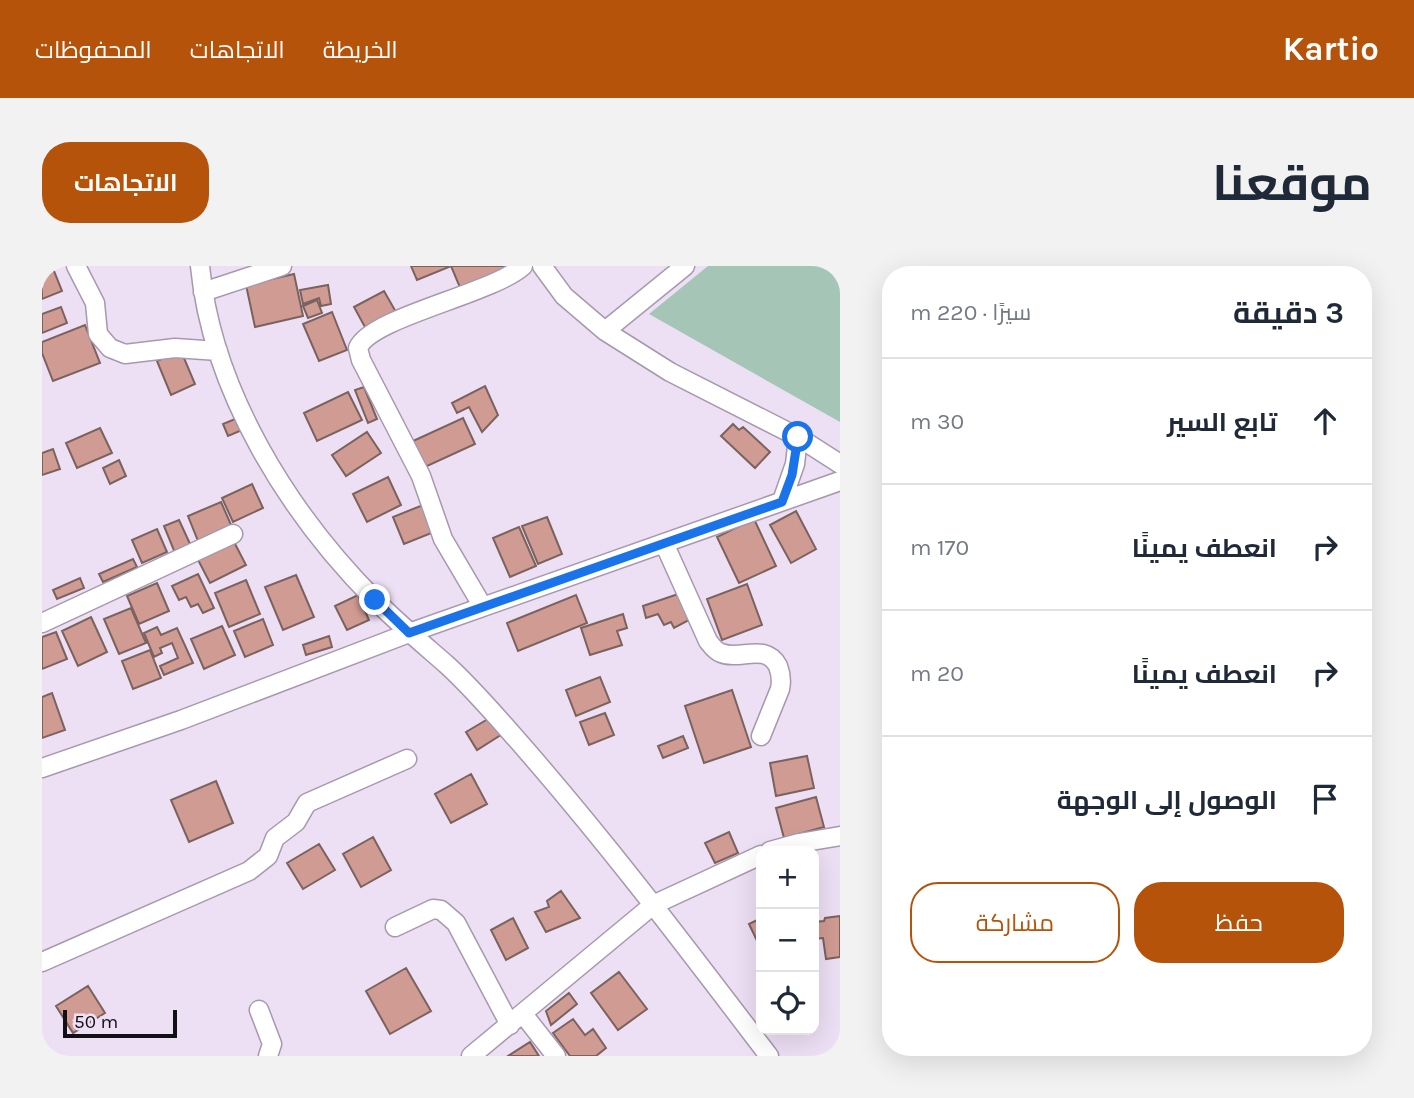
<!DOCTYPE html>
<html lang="ar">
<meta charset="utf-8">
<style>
:root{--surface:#fff;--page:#f2f2f3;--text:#1f2937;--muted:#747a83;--line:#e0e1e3;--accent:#b45309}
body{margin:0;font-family:Karla,Cairo,sans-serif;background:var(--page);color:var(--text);direction:rtl}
.controls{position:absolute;right:21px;bottom:21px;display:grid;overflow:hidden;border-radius:14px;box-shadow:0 7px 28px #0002}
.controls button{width:63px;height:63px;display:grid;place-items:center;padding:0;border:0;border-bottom:2px solid var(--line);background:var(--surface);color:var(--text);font:35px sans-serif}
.scale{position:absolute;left:21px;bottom:18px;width:114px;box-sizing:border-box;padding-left:7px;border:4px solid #130f16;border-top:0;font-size:19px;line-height:24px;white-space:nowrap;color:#130f16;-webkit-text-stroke:5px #eddff4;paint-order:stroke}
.stop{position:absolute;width:21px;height:21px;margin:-16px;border:5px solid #1a73e8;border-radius:50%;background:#fff}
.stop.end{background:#1a73e8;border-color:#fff;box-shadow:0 2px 7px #0008}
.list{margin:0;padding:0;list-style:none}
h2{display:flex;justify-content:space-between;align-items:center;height:91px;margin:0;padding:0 28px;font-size:30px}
h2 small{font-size:23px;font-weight:400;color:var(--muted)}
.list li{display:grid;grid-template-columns:46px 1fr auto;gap:21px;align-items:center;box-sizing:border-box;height:126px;padding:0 28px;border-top:2px solid var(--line)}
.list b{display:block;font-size:26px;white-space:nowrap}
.list em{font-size:23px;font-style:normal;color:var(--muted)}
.actions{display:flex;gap:14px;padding:21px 28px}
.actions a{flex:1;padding:16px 0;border:2px solid var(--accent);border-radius:28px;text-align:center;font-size:24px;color:var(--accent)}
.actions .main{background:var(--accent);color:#fff}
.icon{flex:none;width:38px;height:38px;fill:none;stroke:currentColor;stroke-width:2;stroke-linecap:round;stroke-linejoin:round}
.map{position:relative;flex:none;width:798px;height:790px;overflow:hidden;direction:ltr;border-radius:28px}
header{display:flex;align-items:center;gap:42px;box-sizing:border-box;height:98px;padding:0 35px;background:var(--accent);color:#fff}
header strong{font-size:33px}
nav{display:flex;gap:38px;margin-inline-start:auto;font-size:24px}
.intro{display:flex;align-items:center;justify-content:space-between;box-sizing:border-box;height:168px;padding:0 42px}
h1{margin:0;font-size:49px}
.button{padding:18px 32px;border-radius:28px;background:var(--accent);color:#fff;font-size:24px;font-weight:700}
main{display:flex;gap:42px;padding:0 42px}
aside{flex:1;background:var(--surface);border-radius:28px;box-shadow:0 7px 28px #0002}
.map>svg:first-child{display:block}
.green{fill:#a5c6b6}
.building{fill:#d09b92;stroke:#7a625e;stroke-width:2}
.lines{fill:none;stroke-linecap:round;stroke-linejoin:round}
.minor-casing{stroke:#a799ad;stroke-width:21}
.minor{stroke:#fff;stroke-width:18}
.route{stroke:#1a73e8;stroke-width:9}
</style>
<header>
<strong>Kartio</strong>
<nav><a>الخريطة</a><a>الاتجاهات</a><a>المحفوظات</a></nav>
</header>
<div class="intro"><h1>موقعنا</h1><a class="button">الاتجاهات</a></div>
<main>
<aside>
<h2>3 دقيقة<small>سيرًا · 220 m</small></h2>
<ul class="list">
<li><svg class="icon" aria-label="ahead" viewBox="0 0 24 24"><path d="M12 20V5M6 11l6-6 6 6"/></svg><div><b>تابع السير</b></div><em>30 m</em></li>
<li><svg class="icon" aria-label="right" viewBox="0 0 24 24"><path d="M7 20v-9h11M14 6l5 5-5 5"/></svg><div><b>انعطف يمينًا</b></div><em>170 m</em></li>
<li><svg class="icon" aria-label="right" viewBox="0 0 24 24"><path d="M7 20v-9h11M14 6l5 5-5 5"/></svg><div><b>انعطف يمينًا</b></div><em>20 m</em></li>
<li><svg class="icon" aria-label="arrive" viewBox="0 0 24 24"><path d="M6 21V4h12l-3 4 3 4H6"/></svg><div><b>الوصول إلى الوجهة</b></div></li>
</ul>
<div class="actions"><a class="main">حفظ</a><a>مشاركة</a></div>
</aside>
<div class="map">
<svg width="798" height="790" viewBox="0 0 798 790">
<rect width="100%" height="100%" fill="#eddff4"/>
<!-- green -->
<path class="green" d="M666,0H798V156L607,48Z"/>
<!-- building -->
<path class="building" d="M0,0H10L20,25L0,33Z
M369,0H406L407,1L375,14Z
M409,0H475L419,24Z
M252,8L261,50L213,61L204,19Z
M286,19L289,38L279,40L277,32L261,38L258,24Z
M342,25L354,46L324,63L312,41Z
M275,34L280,47L266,52L261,40Z
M19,41L25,57L0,67V48Z
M290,46L305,84L277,95L261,58Z
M43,59L58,97L11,115L0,87V76Z
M139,85L153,118L129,129L115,95Z
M443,120L456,149L440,166L427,141L415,147L410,137Z
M322,121L335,153L326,157L313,124Z
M306,126L320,154L275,175L262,147Z
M200,150L205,162L186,170L181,158Z
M421,152L433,178L383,201L371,175Z
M691,158L697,164L701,161L728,186L713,202L679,170Z
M58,162L70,187L35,202L24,177Z
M325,166L339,187L304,210L290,189Z
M11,183L18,203L0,209V187Z
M77,194L84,210L68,218L61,202Z
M346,211L359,239L325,256L311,228Z
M210,218L221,242L191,256L180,232Z
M179,236L190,261L156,275L146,250Z
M381,239L392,266L362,278L351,251Z
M754,245L774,283L749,297L728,259Z
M505,251L520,288L496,298L480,260Z
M712,253L734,300L697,317L675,271Z
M137,254L149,280L133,287L122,260Z
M477,261L494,300L468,311L451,272Z
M115,263L125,286L100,297L90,274Z
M190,272L204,299L168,317L154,290Z
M91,293L95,301L61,316L57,308Z
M156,308L172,342L161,347L156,338L149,341L144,331L137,334L130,320Z
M254,309L272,351L241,364L223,321Z
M38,312L42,322L15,333L11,324Z
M204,314L218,348L187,361L173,327Z
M115,317L127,345L97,358L85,330Z
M705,318L720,359L680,374L665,333Z
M639,327L647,354L632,362L629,356L622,359L616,348L604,352L601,340Z
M316,329L327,354L305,364L293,340Z
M534,329L545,357L476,385L465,357Z
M89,342L104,377L77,388L62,353Z
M581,348L585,362L575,365L580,379L548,389L539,362Z
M49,351L65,386L36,400L20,365Z
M221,353L231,379L203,391L192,365Z
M180,360L193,389L162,403L149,373Z
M115,361L119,369L135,362L151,397L122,409L118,400L136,392L130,377L118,382L120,387L112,391L102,367Z
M14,366L25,393L0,403V371Z
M287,370L290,381L264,389L261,379Z
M108,384L119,412L91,423L80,395Z
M558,411L568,436L534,450L524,424Z
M690,424L709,481L662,497L643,440Z
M10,427L23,464L0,472V431Z
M563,447L572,469L547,479L538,456Z
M451,450L462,467L435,484L424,466Z
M641,470L646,482L621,492L616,480Z
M765,490L772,522L734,530L728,497Z
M429,508L445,538L409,557L393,528Z
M174,515L191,557L147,576L129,534Z
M774,531L782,561L742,572L734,542Z
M687,566L696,587L673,597L663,577Z
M331,571L349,604L319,621L301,588Z
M277,578L293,604L261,623L245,597Z
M519,625L538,652L504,666L493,646L507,641L505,635Z
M798,650V691L784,693L781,672L772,673V656L782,655L783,652Z
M471,652L486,682L464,694L449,664Z
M719,652V683L707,658Z
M364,702L389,745L348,768L324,725Z
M577,706L605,743L576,764L549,727Z
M46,720L63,747L31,767L14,740Z
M527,727L535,738L509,759L504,745Z
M531,753L543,769L551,763L564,782L554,790H528L511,767Z
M488,776L497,790H466Z"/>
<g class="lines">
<defs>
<path id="minor" d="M34,0L53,37L56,68L68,82L83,88L133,82L176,85
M158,0C170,125 247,248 334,335C357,358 381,378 405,399C428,420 449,444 470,468C561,571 644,681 727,790
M500,0L522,30L563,65L628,106L756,171L798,198
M161,26L240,0
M563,65L643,0
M740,235L753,198L756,171
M622,277L666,375C670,380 673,385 679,387C698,395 723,376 736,400C739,408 740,414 738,423L719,470
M441,341L401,273L379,210L319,94L316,82C329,51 450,28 481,0
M0,357L191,268
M0,502L139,454L367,367L798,215
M728,585L757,577L798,570
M353,661L391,643L399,644L414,657L468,759
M0,696L207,605L226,590L233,572L254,556L265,537L365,493
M217,744L230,778L226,790
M481,748L514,790
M429,790L611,639L719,589"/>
</defs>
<!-- minor casing -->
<use href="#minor" class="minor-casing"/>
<!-- minor -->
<use href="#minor" class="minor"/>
</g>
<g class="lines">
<!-- route -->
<path class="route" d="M333,334L367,367L740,236L750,209L756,171"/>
</g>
</svg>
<div class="controls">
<button>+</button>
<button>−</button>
<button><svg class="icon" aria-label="locate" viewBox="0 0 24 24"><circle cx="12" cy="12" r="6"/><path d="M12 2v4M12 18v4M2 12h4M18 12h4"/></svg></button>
</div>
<div class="scale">50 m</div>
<div class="stop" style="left:756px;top:171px"></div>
<div class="stop end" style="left:333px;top:334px"></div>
</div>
</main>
